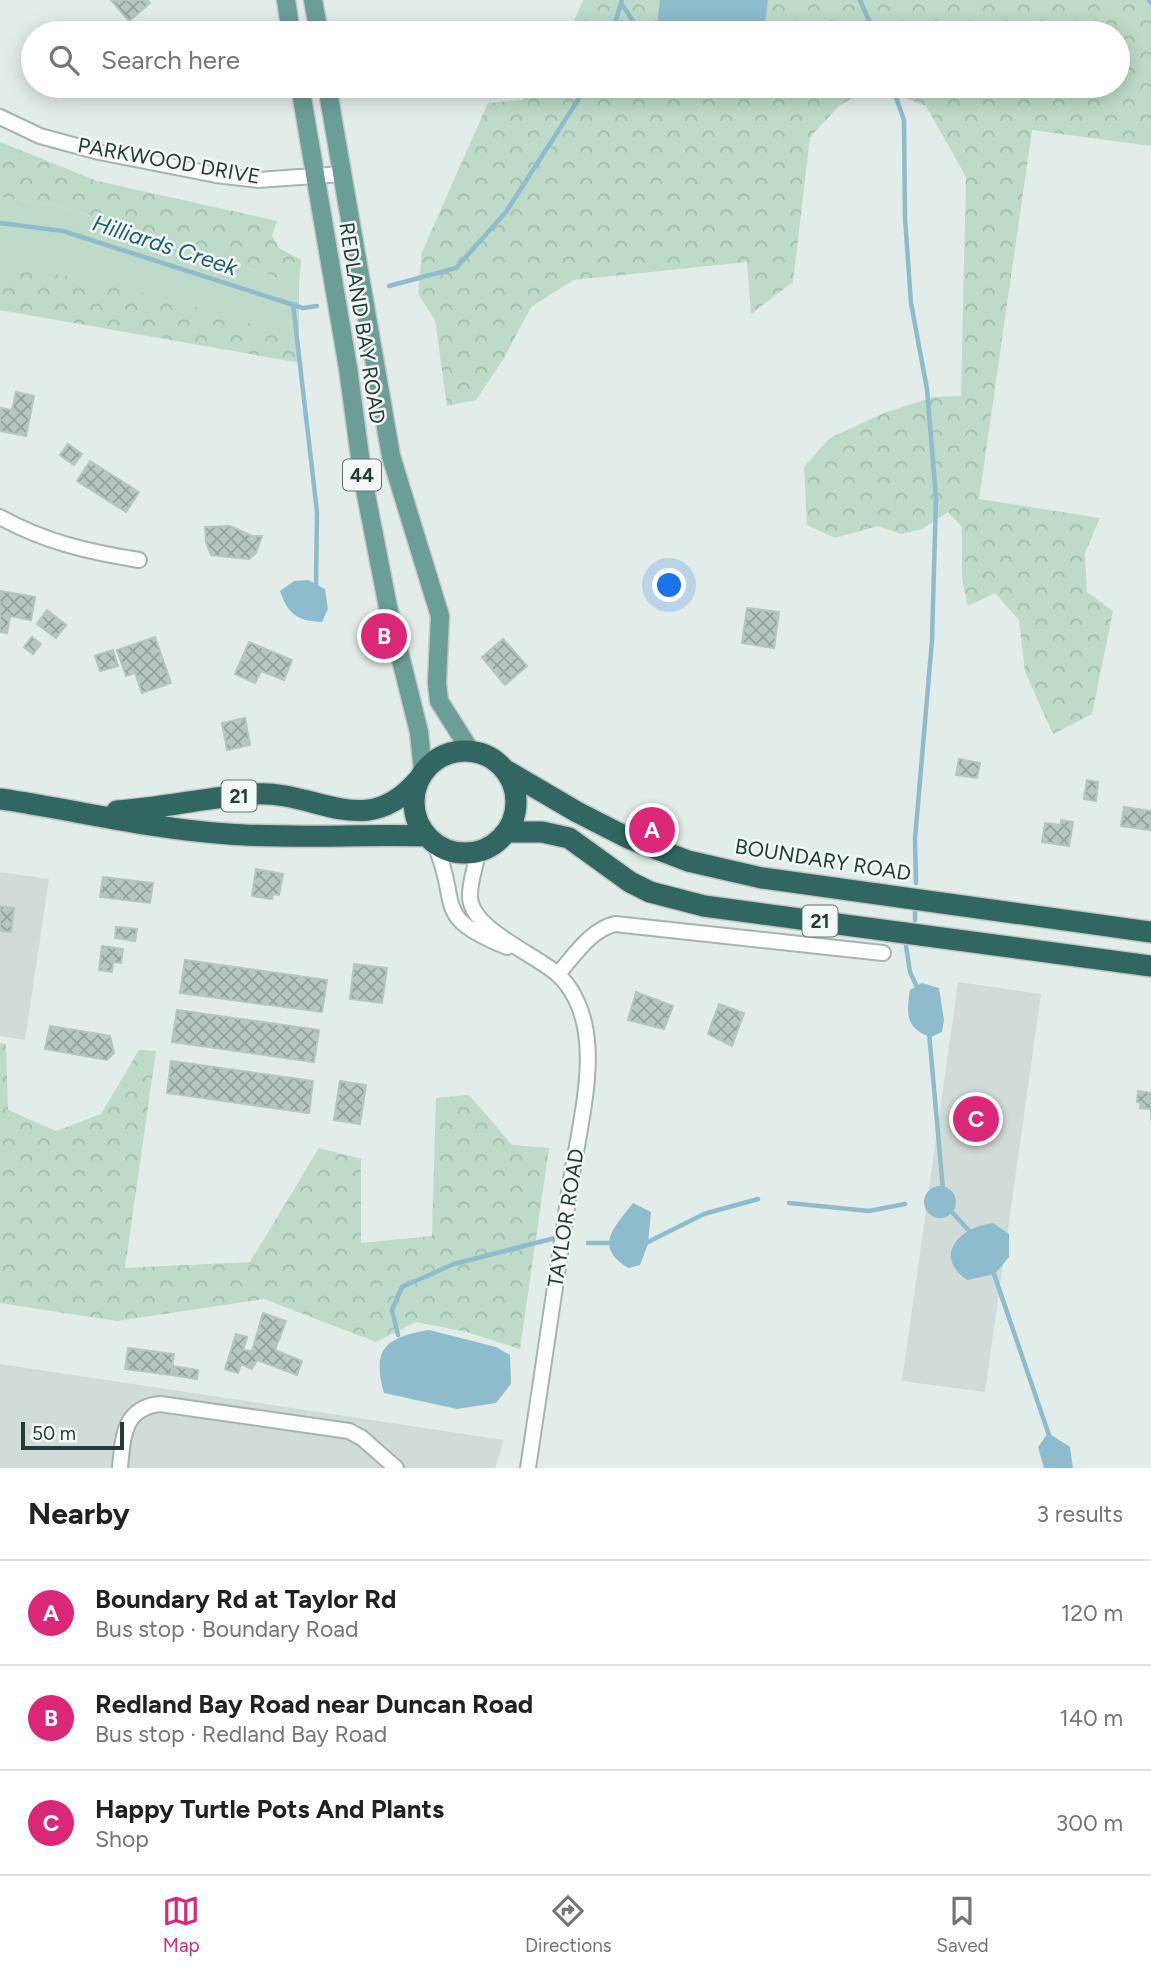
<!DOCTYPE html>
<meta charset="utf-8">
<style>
:root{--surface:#fff;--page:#f6f6f6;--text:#202124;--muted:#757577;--line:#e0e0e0;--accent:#db2777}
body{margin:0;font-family:Figtree,sans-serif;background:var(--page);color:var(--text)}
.scale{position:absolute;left:21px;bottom:18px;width:103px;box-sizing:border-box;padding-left:7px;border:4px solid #233c38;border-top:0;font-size:19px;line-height:24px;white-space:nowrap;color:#233c38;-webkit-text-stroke:5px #f3f8f6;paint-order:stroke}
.you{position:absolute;left:670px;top:586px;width:24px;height:24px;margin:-18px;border:5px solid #fff;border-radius:50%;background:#1a73e8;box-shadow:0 0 0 10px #1a73e833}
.badge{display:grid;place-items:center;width:46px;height:46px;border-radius:50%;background:var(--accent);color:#fff;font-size:23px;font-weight:700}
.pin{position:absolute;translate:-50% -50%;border:4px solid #fff;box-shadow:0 2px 7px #0006}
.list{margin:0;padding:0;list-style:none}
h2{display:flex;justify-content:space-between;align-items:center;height:91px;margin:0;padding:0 28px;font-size:30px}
h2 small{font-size:23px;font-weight:400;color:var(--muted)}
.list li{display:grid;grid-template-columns:46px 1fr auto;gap:21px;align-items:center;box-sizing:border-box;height:105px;padding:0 28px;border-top:2px solid var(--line)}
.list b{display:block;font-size:26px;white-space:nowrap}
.list p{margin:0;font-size:23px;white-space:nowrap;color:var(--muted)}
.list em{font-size:23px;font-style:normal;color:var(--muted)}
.icon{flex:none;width:38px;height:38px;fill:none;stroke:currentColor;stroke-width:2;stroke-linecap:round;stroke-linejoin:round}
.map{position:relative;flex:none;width:1151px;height:1468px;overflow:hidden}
.search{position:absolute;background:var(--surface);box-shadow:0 4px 18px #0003;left:21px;right:21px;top:21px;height:77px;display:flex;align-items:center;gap:18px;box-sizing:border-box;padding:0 24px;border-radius:38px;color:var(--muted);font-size:26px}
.sheet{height:406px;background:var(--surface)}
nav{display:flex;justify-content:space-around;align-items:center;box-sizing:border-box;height:98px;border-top:2px solid var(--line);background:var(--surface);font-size:19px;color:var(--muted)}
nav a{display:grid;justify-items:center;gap:4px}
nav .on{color:var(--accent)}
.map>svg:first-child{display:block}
.built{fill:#d1dbd8}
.green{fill:#bddbc8}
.forest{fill:url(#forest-crowns)}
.water{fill:#8ebccd}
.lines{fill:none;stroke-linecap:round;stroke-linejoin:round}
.stream{stroke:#8ebccd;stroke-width:4.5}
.building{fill:url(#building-cross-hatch);stroke:#b5c5c0;stroke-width:2}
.minor-casing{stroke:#a5b4b0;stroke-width:18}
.major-casing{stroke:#c1c8c7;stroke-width:21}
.highway-casing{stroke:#c1c8c7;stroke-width:24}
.minor{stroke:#fff;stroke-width:14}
.major{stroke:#6a9e97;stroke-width:18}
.highway{stroke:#316661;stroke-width:21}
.labels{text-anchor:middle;stroke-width:5;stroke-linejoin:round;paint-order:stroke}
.shield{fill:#f3f8f6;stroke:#617471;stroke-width:2}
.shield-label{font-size:19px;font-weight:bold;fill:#233c38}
.street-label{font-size:21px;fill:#233c38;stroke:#f3f8f6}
.water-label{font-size:23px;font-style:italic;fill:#215c74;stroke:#f3f8f6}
</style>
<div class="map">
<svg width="1151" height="1468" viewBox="0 0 1151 1468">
<defs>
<pattern id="forest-crowns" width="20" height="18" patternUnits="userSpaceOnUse" patternTransform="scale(1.75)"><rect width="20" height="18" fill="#bddbc8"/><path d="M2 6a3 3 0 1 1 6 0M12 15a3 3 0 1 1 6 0" fill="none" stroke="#a2bdad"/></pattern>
<pattern id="building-cross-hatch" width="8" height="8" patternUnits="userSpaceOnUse" patternTransform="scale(1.75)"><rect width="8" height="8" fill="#b8c6c2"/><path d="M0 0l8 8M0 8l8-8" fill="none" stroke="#95a29f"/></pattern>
</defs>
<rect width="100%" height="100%" fill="#e2ece8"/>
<!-- built -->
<path class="built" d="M0,872L49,879L25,1040L0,1036Z
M958,982L1041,994L985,1392L902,1381Z
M0,1364L504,1440L495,1468H0Z"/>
<!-- green -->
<path class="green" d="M0,197L64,207L299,285V341C203,304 100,285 0,263Z"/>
<!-- forest -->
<path class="forest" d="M583,0H660L656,33H569Z
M768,0H1151V146L1032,130L979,499L1100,518L1085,553L1087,592L1113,611L1092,714L1053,734L1025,672L1019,620L995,593L968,606L962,579V527L948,512L922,529L901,534L878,526L835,538L807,525L804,467L830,438L884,413L933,397L961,396L966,177L926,106L872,86H1118V33H764Z
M539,86H637L645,90L656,86H872L839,106L810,137L793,282L751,314L747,262L574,280L531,307L504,358L476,400L447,406L435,320L418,294L422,252L488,103L522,100Z
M0,142L97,181L277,221L272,236L279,248L301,260L299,285L64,207L0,197Z
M0,263C100,282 204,304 299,341L301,363L0,310Z
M0,1043L6,1044L8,1110L56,1131L101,1114L139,1050L156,1051L125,1268L250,1262L319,1148L361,1159V1243L432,1236L436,1098L469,1095L512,1145L549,1148L520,1349L467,1332L416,1322L376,1342L264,1299L117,1321L0,1303Z"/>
<!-- water -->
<path class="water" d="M660,0H768L764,33H656Z
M308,580L325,589L328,609L322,622C297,621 288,614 280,591L294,581Z
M922,983L939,988L944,1020L942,1032L931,1037C906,1029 906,1014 910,990Z
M924 1202a16 16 0 1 1 32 0a16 16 0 1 1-32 0Z
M633,1203L651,1212L648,1244L640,1265L628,1268C593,1246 614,1228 633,1203Z
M993,1223L1009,1234V1257L995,1274L967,1280C932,1255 960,1227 993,1223Z
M429,1330L496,1347L510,1355L511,1384L496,1403L457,1409L384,1393C371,1348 387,1337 429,1330Z
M1048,1433L1070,1447L1073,1468H1044L1038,1447Z"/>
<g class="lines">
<!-- stream -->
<path class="stream" d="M860,0L874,33
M1149,0L1151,3
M621,3L641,33
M612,33L622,0
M892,86L904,120L905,218L911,303L927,389L936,498L932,640L915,839L916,883
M0,223L63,231L303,308L317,306
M389,286L456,268L506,212L587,86
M293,304L317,512L316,585
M915,908V920
M906,946L910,972L918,989
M929,1032L943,1190
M789,1203L869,1211L905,1204
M951,1211L971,1233
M588,1243H615
M644,1244L704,1214L758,1199
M993,1271L1050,1438
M398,1335L392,1310L402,1287L454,1264L555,1238"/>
</g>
<!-- building -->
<path class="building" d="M111,0H147L150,3L129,21Z
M16,392L34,396L26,436L0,431V408L12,410Z
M68,444L82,454L74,465L60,455Z
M90,461L139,492L126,512L77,481Z
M230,526L252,536H262L256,553L249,559L211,555L206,542L205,527Z
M0,591L35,597L31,620L10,616L7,633L0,632Z
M747,608L779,612L774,648L742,643Z
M47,610L66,625L56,638L37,624Z
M378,628L382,644L374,646L370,630Z
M32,637L41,644L33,654L24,647Z
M155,637L171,683L142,693L135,673L126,676L117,650Z
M503,639L527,666L505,685L482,657Z
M249,642L292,660L284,680L261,671L255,683L235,674Z
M113,650L118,666L100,671L95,656Z
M245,718L250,745L227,750L222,723Z
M959,759L980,763L977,778L956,775Z
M1087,780L1098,782L1096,801L1084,799Z
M1124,807L1151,811L1150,830L1121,826Z
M1061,820L1073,822L1069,846L1042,842L1045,823L1061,825Z
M256,869L283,874L279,895L273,894L272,899L252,896Z
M103,877L153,883L150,903L100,897Z
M0,906L14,908L11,932L0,931Z
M116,927L137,929L135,941L115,938Z
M102,946L123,949L121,963L113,962L112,972L99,970Z
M185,960L327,980L322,1012L180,993Z
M354,964L387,968L382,1003L350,999Z
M636,992L673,1006L664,1029L628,1020Z
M719,1004L744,1013L732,1046L708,1034Z
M177,1010L319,1030L314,1062L172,1042Z
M50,1026L110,1036L114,1053L107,1060L45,1049Z
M171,1061L313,1081L309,1113L167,1093Z
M340,1081L366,1085L360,1124L334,1120Z
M1138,1091L1151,1093V1121V1109L1140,1108L1141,1103L1137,1102Z
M263,1313L286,1321L275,1350L302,1361L297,1375L257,1360L252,1369L241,1364L238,1373L225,1369L236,1334L247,1337L243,1350L252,1351Z
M128,1348L174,1354L171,1375L125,1369Z
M172,1366L198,1370L197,1379L171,1375Z"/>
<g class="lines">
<defs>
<path id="minor" d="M0,117L40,136L99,152L216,175L258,180L342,174
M0,517C45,542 89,552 139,560
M434,843C462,904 429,916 507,947
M478,852C476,866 469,883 470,898C473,930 533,953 556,973C573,987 583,1011 586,1033C593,1076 578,1136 571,1180C557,1276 542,1372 528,1468
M558,974C574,956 590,930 615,924L883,953
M120,1468C123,1437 123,1408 160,1404L349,1431L362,1438L396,1468"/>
<path id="major" d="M286,0L291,33
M313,0L319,33
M300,86L348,368L363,479L388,607L419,732L423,771
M327,86L391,456L440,616L437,683L439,701L470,750"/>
<path id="highway" d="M414 802a51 51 0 1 1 102 0a51 51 0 1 1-102 0Z
M507,771L577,812L628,838L688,861L762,878L1151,932
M0,799C76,810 151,829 228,834C294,839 360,834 427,836
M117,811C163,808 208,797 254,794C317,790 365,842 418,780
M507,832H542L569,838L630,882L650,892L704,906L1151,966"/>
</defs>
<!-- minor casing -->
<use href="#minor" class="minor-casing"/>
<!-- major casing -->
<use href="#major" class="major-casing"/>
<!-- highway casing -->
<use href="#highway" class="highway-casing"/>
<!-- minor -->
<use href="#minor" class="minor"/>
<!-- major -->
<use href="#major" class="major"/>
<!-- highway -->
<use href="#highway" class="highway"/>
</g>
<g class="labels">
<!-- shield labels -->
<g class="shield">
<rect x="343" y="459.5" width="38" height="31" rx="5"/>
<rect x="221.5" y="780.5" width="35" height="31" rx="5"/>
<rect x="802.5" y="905.5" width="35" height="31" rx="5"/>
</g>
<g class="shield-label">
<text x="362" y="482">44</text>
<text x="239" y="803">21</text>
<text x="820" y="928">21</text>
</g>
<!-- street labels -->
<g class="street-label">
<text transform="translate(169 161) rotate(10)" y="7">PARKWOOD DRIVE</text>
<text transform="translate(362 323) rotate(81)" y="7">REDLAND BAY ROAD</text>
<text transform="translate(823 860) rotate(9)" y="7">BOUNDARY ROAD</text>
<text transform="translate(566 1218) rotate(-81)" y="7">TAYLOR ROAD</text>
</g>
<!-- water labels -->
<g class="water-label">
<text transform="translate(165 245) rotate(18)" y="8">Hilliards Creek</text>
</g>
</g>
</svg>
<div class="scale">50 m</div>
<div class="you"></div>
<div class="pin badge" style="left:652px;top:830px">A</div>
<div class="pin badge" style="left:384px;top:636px">B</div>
<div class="pin badge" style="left:976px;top:1119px">C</div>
<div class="search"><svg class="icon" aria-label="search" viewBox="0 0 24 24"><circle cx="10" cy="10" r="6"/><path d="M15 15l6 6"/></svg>Search here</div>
</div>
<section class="sheet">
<h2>Nearby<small>3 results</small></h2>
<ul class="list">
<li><span class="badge">A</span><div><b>Boundary Rd at Taylor Rd</b><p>Bus stop · Boundary Road</p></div><em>120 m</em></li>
<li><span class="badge">B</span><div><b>Redland Bay Road near Duncan Road</b><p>Bus stop · Redland Bay Road</p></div><em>140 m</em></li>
<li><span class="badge">C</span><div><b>Happy Turtle Pots And Plants</b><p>Shop</p></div><em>300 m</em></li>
</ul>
</section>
<nav>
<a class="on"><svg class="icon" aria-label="map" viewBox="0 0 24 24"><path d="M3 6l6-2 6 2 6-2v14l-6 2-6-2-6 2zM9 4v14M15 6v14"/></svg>Map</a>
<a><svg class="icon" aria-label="directions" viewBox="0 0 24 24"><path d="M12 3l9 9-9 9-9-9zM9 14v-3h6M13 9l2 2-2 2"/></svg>Directions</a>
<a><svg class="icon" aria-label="saved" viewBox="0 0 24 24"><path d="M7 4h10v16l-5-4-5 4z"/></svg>Saved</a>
</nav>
